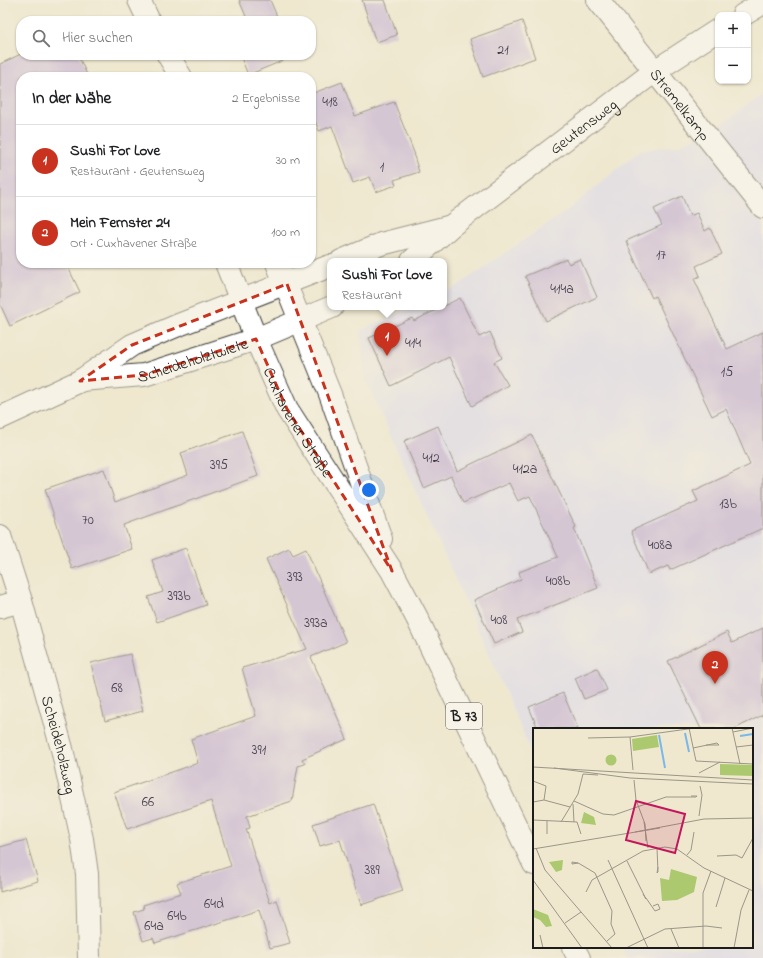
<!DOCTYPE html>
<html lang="de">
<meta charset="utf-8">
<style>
:root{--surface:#fff;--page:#f6f6f6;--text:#202124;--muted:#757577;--line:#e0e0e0;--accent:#c8321e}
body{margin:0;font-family:"Indie Flower",sans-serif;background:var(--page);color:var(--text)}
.controls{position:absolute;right:12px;top:12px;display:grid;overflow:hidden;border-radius:8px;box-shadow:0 1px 3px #0004}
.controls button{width:36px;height:36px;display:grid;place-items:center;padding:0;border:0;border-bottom:1px solid var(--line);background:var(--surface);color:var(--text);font:20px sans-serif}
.you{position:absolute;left:369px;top:490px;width:14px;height:14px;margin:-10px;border:3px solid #fff;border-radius:50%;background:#1a73e8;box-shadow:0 0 0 6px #1a73e833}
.badge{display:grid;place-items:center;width:26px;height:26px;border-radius:50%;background:var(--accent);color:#fff;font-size:13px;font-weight:700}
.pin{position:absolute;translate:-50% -33px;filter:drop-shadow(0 1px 2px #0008)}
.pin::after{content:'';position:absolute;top:21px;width:14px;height:12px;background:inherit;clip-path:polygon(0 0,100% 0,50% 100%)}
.popup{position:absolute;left:327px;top:258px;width:120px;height:52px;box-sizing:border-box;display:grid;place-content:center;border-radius:8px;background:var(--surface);filter:drop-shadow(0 1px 3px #0005);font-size:13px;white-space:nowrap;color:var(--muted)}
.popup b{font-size:15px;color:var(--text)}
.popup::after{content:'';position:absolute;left:50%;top:100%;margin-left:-8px;border:8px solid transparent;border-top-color:var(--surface)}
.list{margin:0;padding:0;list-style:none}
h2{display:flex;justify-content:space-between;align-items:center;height:52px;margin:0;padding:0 16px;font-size:17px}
h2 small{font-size:13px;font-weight:400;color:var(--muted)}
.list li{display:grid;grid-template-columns:26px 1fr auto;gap:12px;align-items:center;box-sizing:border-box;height:72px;padding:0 16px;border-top:1px solid var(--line)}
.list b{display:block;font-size:15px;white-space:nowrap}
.list p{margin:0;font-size:13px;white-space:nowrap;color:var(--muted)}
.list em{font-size:13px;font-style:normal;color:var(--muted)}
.icon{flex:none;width:22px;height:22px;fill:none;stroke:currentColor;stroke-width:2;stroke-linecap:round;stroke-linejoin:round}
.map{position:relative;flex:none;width:763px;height:958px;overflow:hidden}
.search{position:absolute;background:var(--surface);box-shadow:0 1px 3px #0004;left:16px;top:16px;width:300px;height:44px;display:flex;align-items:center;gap:10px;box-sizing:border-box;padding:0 14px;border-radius:16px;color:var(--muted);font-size:15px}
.panel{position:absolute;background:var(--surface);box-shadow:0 1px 3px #0004;left:16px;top:72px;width:300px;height:196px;border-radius:16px}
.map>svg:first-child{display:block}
.built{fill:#d8d7f8}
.building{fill:#b69dd9}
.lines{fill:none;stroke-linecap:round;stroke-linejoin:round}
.minor-casing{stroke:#3c3b37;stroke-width:24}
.primary-casing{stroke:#3c3b37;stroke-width:24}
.minor{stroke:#fff;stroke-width:22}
.primary{stroke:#fff;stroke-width:22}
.marked{fill:none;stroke:#c8321e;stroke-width:3;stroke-dasharray:8 5;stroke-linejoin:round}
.labels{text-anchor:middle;stroke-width:3;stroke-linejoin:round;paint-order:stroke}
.number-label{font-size:14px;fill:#423c4b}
.shield{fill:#f7f3e8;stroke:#5e5c59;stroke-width:1}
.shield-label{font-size:15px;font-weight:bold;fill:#1c1c1c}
.street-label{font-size:16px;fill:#1c1c1c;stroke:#f7f3e8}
.inset-river{fill:none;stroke:#79b8ec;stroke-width:2}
.inset-road{fill:none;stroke:#9b9687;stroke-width:1}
.view{fill:#c2185b;fill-opacity:0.15;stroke:#c2185b;stroke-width:2}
.inset-edge{fill:none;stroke:#1c1c1c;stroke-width:2}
</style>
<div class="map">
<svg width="763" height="958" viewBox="0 0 763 958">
<rect width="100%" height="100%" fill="#f7f3e8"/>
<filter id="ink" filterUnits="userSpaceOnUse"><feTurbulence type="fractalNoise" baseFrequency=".025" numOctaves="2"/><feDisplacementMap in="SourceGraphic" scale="8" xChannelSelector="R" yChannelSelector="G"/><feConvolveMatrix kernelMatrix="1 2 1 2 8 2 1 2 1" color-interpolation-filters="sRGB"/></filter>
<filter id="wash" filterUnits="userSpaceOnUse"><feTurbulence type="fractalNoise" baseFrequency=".012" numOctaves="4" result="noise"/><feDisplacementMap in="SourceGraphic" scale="16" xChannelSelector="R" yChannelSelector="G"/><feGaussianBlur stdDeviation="0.9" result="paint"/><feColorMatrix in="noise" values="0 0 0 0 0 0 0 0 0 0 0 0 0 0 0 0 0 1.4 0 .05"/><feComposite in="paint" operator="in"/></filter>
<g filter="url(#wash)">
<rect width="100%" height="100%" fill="#efe8cf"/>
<!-- built -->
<path class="built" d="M763,93V958H627L622,947H752V729H534V759L493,663L364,377L361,330L411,307H444V292L457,286L569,209L640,150L680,145L726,121Z"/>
<g id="blocks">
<!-- building -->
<path class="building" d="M239,0H270L279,21H248Z
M362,0H385L397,35L376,42Z
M522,21L535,58L483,77L470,39Z
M21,54L78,55L88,77H21V263H66L80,292L10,326L0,304V64Z
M240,55H293L294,56L248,75Z
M342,82L355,116L394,102L415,155L414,156L419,172L394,180L396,185L376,192L370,177L353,183L332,126L319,131L311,109V94Z
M682,196L690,216L697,213L705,231L710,228L722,254L696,266L700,276L694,279L727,349L763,332V528L670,570L668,566L649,574L631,531L698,501L693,491L750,465L726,409L712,416L655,296L652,298L626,241L662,225L654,209Z
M566,259L569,264L580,259L597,297L546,321L525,276Z
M460,298L479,337L490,332L502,358L494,362L508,385L472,406L449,357L391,386L369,338L412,318L414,321Z
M438,426L457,471L532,435L576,527L574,528L598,588L517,620L522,632L494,644L474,600L521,579L519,572L558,557L530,496L518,501L509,483L463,503L451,476L424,488L404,441Z
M242,431L258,476L124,525L132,549L72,569L45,489L104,469L115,502L188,475L181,453Z
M186,548L206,605L157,622L148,597L163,592L152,560Z
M289,548L293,555L306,549L346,642L311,657L347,739L302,759L305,764L298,766L292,801L247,816L250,828L246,829L270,903L277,900L290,943L270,948L259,910L155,943L153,938L143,941L134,912L144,909L143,905L181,893L177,883L231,866L211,801L127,829L114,792L198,763L191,739L256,716L242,668L307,649L266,559Z
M763,628V715L734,729H701L668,661L727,632L732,643Z
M130,654L143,711L105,721L91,663Z
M597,668L607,690L584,699L575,678Z
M563,693L578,729H538L529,707Z
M373,804L403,891L361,905L340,840L320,846L313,824Z
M26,840L38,881L0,892V847Z"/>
</g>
</g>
<g filter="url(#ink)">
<use href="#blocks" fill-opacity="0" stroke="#3c3b37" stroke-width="1"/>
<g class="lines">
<defs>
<g id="minor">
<path id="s1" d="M598,0L763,207"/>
<path d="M743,15L763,3"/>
<path d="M341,261L381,244L448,227"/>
<path id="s2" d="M412,261L451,226L655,71L718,30"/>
<path id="s3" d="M81,380L144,375L256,339L332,307"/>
<path d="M0,418L80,381L132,345L176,326L330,266"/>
<path id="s4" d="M0,536L21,601L62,749L82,839L87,874L89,958"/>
<path d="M0,607L21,601"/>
</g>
<g id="primary">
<path d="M139,0L149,21"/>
<path d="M168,55L181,77"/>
<path id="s5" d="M226,263L256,339L287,409L392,571L417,618L534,864"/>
<path d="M277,263L330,394L381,539"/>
<path d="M573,947L579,958"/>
</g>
</defs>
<!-- minor casing -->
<use href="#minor" class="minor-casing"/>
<!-- primary casing -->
<use href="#primary" class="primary-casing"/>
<!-- minor -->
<use href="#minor" class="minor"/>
<!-- primary -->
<use href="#primary" class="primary"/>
</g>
</g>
<!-- marked area -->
<path d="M0 0H763V958H0ZM287,284L392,571L287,409L256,339L144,375L80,381L132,345Z" fill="#efe8cf" fill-opacity=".55" fill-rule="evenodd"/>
<path class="marked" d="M287,284L392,571L287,409L256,339L144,375L80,381L132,345Z"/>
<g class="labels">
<!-- number labels -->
<g class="number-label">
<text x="503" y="54">21</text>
<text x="330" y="106">418</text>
<text x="382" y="171">1</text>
<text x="661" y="259">17</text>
<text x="562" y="293">414a</text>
<text x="413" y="347">414</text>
<text x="727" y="376">15</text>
<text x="431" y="462">412</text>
<text x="219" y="469">395</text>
<text x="525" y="473">412a</text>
<text x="728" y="508">13b</text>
<text x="88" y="524">70</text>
<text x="660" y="549">408a</text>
<text x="295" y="581">393</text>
<text x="558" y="585">408b</text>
<text x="179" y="600">393b</text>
<text x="499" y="624">408</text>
<text x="316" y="627">393a</text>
<text x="117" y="692">68</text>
<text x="259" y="754">391</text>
<text x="148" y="806">66</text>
<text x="372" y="874">389</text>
<text x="214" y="908">64d</text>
<text x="177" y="920">64b</text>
<text x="154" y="930">64a</text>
</g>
<!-- shield labels -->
<rect class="shield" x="446" y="703" width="36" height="26" rx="3"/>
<g class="shield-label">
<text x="464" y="721">B 73</text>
</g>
<!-- street labels -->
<g class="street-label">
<text dy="6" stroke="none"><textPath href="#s1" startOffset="133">Stremelkamp</textPath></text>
<text dy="6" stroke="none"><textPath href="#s2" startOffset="218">Geutensweg</textPath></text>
<text dy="6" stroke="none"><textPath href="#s3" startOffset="114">Scheideholztwiete</textPath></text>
<text dy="6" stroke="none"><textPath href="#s5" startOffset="175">Cuxhavener Straße</textPath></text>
<text dy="6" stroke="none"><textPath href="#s4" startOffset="217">Scheideholzweg</textPath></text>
</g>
</g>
<!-- overview -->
<g transform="translate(533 728)">
<rect width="220" height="220" fill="#efe8cf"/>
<path d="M124,7L126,19L100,23L99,11ZM72.5 32a5.5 5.5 0 1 1 11 0a5.5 5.5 0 1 1-11 0ZM187,36L220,37V48L187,47ZM51,84L61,89L63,97L48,95ZM30,132L29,142L23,144L16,134ZM138,141L164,149L161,164L144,172L129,173L127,150L136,152ZM0,181L15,187L19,198L13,199L7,192L0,189Z" fill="#acc96f"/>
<path class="inset-river" d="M152,5L156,24M126,7L132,40M207,8L220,6"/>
<path class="inset-road" d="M156,0L163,33L220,36M199,0L207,36M200,4L220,0M97,9L100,42M55,10L97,9L162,0M203,19L220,17M160,20L184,15L186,17H173M0,39L220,52M21,40L97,50L220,56M166,45L187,34M101,52L103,72L112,96L113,113M0,53L13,58L11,72M41,73L70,86L81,87L133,69H163L164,68H158M0,74L11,72L37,79M40,76L41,94M166,88L169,67L167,58M0,92L44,94L48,106M14,93V106M28,94L45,66L50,46L65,47M111,94L115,120M102,104L171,91L220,90M3,120L12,142L79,220M124,120L125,144L124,145L125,139M0,121L127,100M154,127L158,122L161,104M184,128L203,127L209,130L220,110M75,132L115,220M94,133L113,171L110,166M45,135L39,136V134L45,135L47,136L62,145L79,183L78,196L82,206L74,213M0,152L49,220M53,164L59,152L110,123L132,119L144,121L171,140L220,163M113,170L122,183L127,181L125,176L120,178M183,179L192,150M32,195L48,184M138,201L146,220M7,207L10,220M93,220L132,201L173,198L189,200M170,220V165L178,143M201,220L208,182L216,162"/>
<path class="view" d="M103,73L152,86L142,125L93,112Z"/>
<rect width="220" height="220" class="inset-edge"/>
</g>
</svg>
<div class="controls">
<button>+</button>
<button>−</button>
</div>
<div class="you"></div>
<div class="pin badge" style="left:387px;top:356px">1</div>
<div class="popup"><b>Sushi For Love</b>Restaurant</div>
<div class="pin badge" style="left:715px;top:684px">2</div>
<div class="search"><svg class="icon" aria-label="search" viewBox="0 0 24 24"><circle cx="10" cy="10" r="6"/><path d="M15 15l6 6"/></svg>Hier suchen</div>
<section class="panel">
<h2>In der Nähe<small>2 Ergebnisse</small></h2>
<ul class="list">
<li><span class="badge">1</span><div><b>Sushi For Love</b><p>Restaurant · Geutensweg</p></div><em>30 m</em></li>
<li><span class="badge">2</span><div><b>Mein Fernster 24</b><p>Ort · Cuxhavener Straße</p></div><em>100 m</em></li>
</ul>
</section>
</div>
